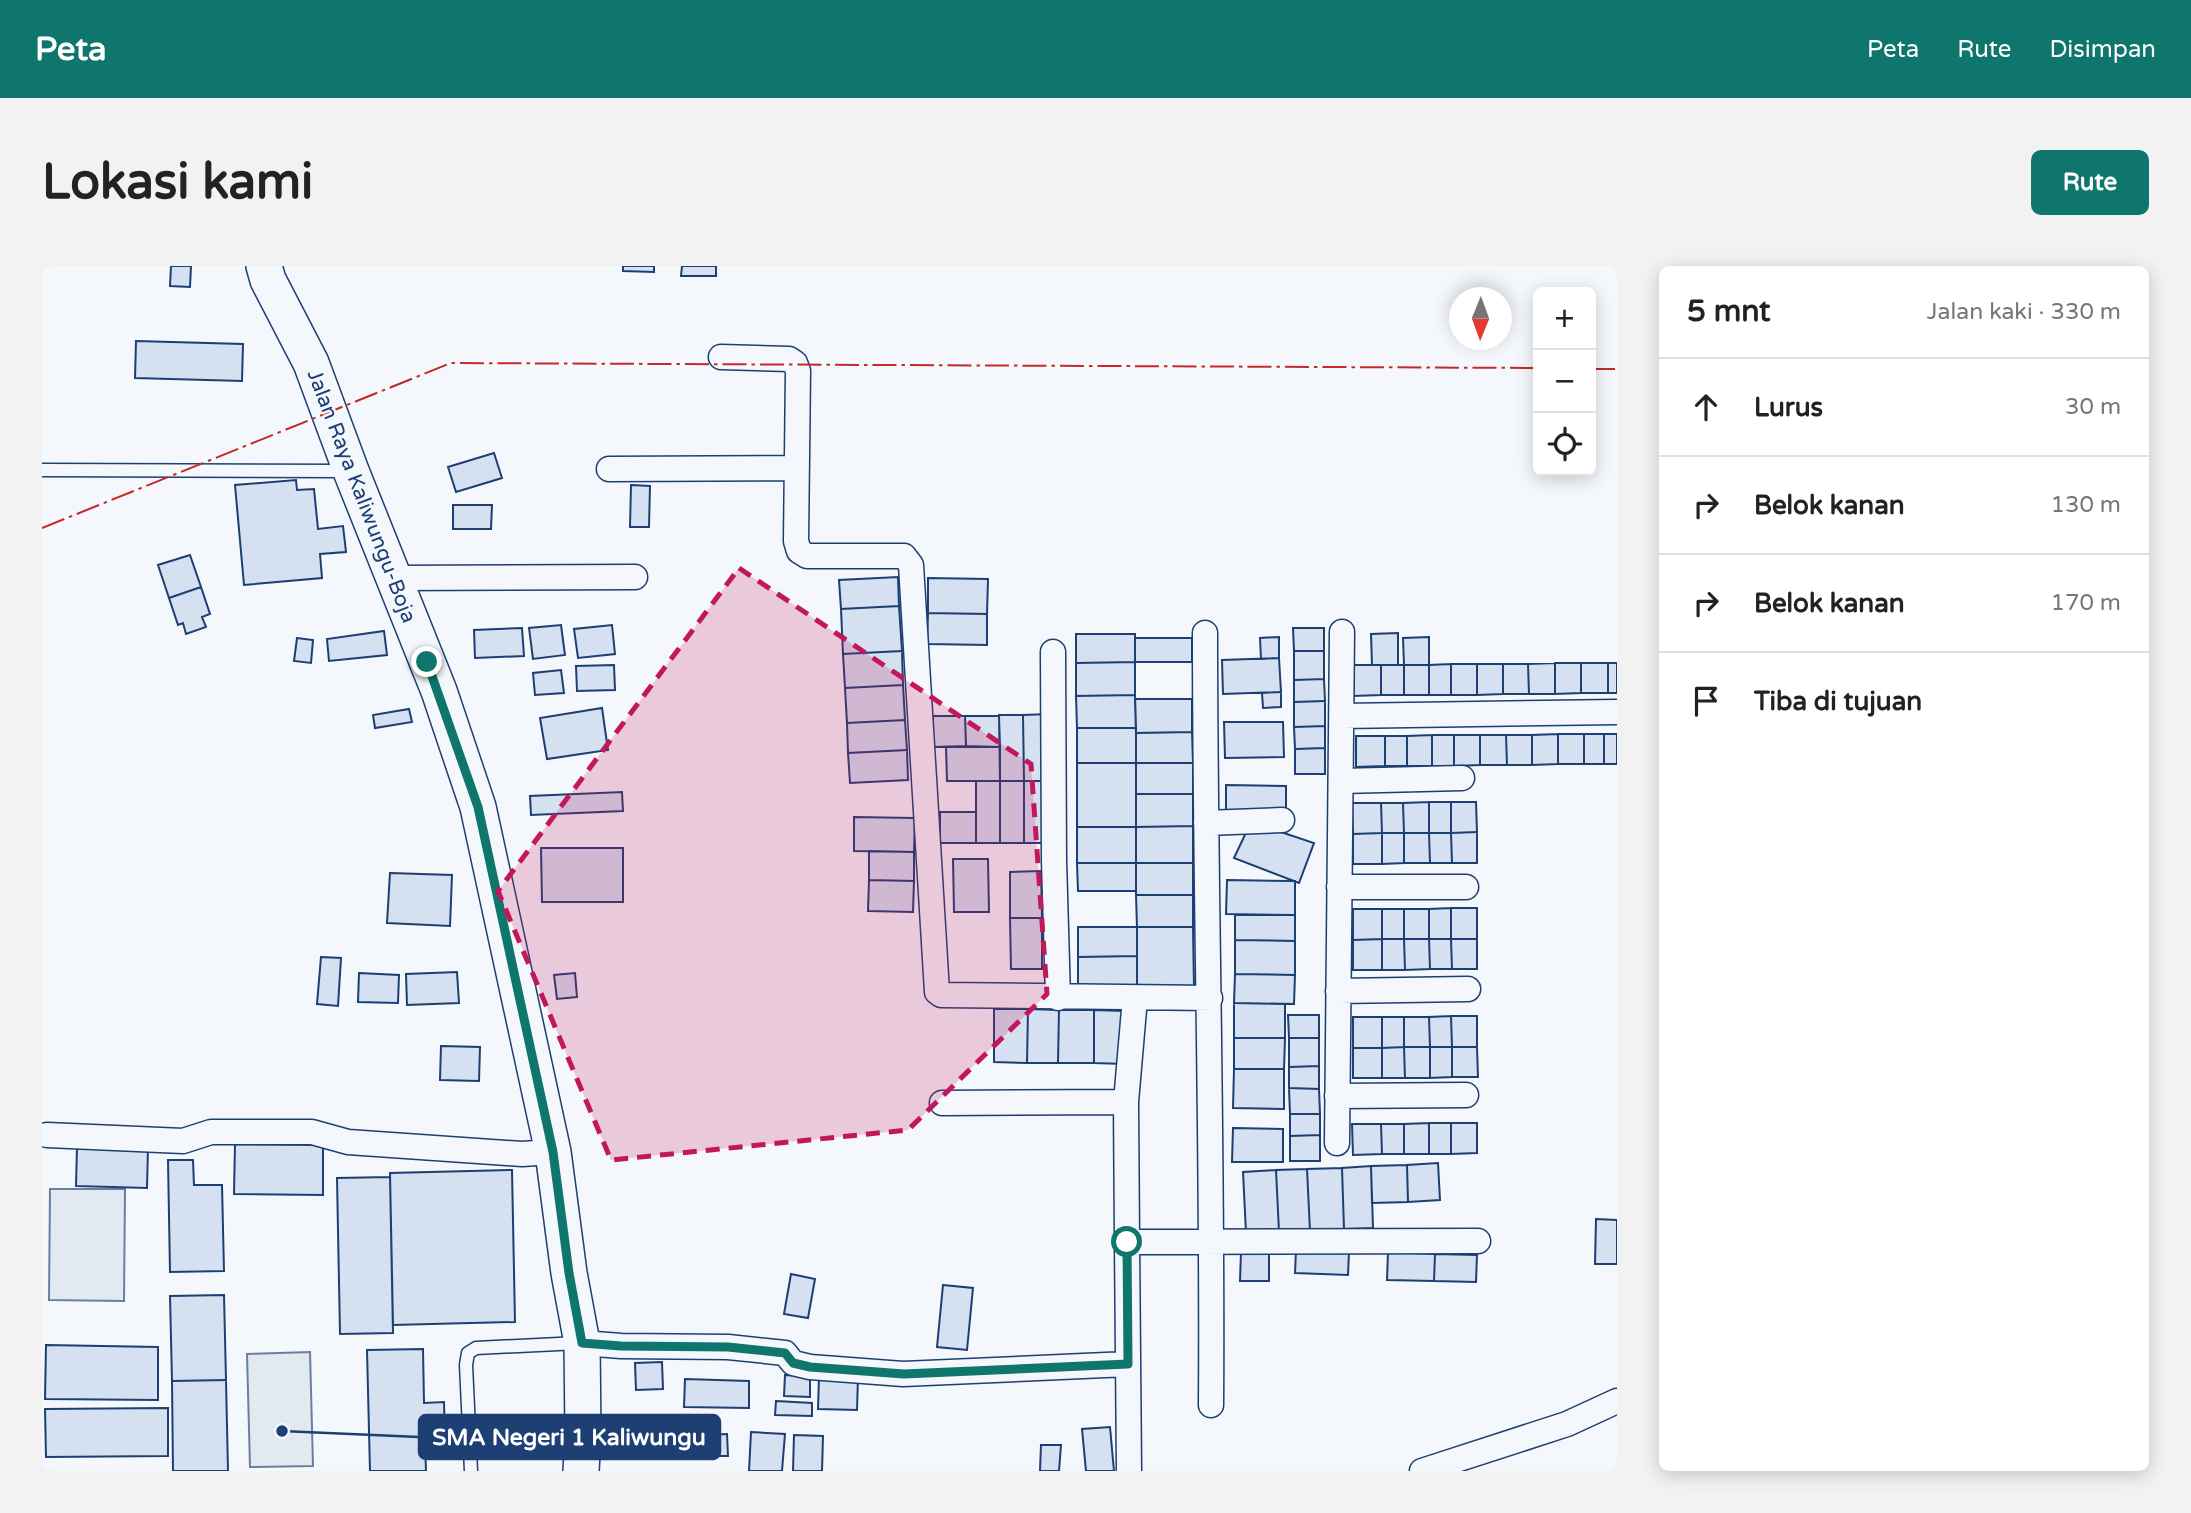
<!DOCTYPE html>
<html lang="id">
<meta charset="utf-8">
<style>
:root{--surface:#fff;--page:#f2f2f2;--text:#222;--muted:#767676;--line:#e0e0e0;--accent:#0f766e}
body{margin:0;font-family:"Varela Round",sans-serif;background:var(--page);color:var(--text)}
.controls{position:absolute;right:21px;top:21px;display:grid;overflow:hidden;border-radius:10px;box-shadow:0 4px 18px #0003}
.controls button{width:63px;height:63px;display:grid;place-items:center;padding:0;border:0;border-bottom:2px solid var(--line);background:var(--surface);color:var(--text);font:35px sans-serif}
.compass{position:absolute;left:1407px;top:21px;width:63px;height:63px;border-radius:50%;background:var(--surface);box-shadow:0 4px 18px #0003;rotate:181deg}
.stop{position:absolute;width:21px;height:21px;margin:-16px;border:5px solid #0f766e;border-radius:50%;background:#fff}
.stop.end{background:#0f766e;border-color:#fff;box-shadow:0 2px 7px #0008}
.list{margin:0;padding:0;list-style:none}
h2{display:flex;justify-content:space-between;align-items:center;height:91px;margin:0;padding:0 28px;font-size:30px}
h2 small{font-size:23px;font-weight:400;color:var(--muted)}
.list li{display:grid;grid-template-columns:46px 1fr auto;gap:21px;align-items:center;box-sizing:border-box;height:98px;padding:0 28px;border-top:2px solid var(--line)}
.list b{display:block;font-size:26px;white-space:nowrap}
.list em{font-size:23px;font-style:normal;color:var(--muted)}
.icon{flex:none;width:38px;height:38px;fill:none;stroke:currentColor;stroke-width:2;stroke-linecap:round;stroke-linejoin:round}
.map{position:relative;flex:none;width:1575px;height:1205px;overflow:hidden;border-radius:10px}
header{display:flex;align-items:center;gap:42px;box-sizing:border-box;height:98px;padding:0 35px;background:var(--accent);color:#fff}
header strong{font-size:33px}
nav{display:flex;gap:38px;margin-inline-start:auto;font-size:24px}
.intro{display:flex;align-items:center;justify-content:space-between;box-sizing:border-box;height:168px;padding:0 42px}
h1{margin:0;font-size:49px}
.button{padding:18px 32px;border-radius:10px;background:var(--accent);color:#fff;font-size:24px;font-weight:700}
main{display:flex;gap:42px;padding:0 42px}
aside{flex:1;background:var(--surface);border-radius:10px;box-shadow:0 4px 18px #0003}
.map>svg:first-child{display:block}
.grass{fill:#e3e9f0;stroke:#687fa3;stroke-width:2}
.building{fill:#d5e0f0;stroke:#1d3f73;stroke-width:2}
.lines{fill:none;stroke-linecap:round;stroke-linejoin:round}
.service-casing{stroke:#1d3f73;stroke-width:15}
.minor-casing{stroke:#1d3f73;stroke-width:27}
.secondary-casing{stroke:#1d3f73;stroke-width:38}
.service{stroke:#f4f7fb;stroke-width:12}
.minor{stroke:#f4f7fb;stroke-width:24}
.secondary{stroke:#f4f7fb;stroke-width:35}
.power{stroke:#c62828;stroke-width:2;stroke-dasharray:24 5 3.5 5;stroke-linecap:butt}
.route{stroke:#0f766e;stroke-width:9}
.marked{fill:#c2185b;fill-opacity:0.2;stroke:#c2185b;stroke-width:5;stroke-dasharray:14 9;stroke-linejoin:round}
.labels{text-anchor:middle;stroke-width:5;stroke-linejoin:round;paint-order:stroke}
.street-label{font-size:21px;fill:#1d3f73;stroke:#f4f7fb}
.leader{fill:none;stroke:#1d3f73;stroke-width:2.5}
.callout-dot{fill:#1d3f73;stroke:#f4f7fb;stroke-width:2.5}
.callout{fill:#1d3f73;stroke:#1d3f73;stroke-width:2.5}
.callout-label{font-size:23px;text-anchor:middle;font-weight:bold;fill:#fff}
</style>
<header>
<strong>Peta</strong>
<nav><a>Peta</a><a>Rute</a><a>Disimpan</a></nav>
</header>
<div class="intro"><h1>Lokasi kami</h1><a class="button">Rute</a></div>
<main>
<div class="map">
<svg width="1575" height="1205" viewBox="0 0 1575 1205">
<rect width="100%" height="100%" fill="#f4f7fb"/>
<!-- grass -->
<path class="grass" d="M8,923H83L82,1035L7,1034Z
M268,1086L271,1200L208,1201L205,1088Z"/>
<!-- building -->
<path class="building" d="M129,0H149L148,21L128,20Z
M581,0H612V6L581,5Z
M640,0H674V10H639Z
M94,75L201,78L200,115L93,112Z
M452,187L460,212L414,226L406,201Z
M254,214L255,224L272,223L276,263L301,260L304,286L278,288L280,312L202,319L193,219Z
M589,219L608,220L607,261H588Z
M411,239H450L449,263H411Z
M148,289L159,321L127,332L116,299Z
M856,311L857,340L799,343L797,314Z
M886,312L946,313L945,348L886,347Z
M159,321L168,348L160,351L164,361L144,368L141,357L136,359L127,332Z
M857,340L860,385L801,388L799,343Z
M886,347L945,348V379L885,378Z
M519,359L523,389L491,393L487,362Z
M570,359L573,388L536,392L532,363Z
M480,362L482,390L433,392L432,364Z
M1251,362H1282V385H1252Z
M342,365L345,389L287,395L285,373Z
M1356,367V399H1330L1329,368Z
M1034,368H1093V396L1034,397Z
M1237,371V392L1219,393L1218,372Z
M1387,371V399H1362L1361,372Z
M255,372L271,374L269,397L252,395Z
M1093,372H1150V396H1093Z
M860,385L861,419L803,422L801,388Z
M1252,385H1282V413L1252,414Z
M1237,392L1239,426L1181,428L1180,394Z
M1093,396V429L1034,430V397Z
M1513,397V428H1487L1486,398Z
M1513,397H1539V427L1513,428Z
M1539,397H1566V427H1539Z
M1566,397H1575V427H1566Z
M1409,398V429H1387V399Z
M1409,398H1435V429H1409Z
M1435,398H1461V428L1435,429Z
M1461,398H1486L1487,428H1461Z
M572,399L573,424L535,425L534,400Z
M1310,399H1339V429L1311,430Z
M1339,399H1362V429H1339Z
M1362,399H1387V429H1362Z
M519,404L522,427L493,429L491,407Z
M1282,413L1283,435L1252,436V414Z
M861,419L863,454L805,457L803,422Z
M1239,426V441L1221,442L1220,427Z
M1093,429L1094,462H1035L1034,430Z
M1093,433H1150V466L1094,467Z
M1283,435V460L1252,461V436Z
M560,442L566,484L505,493L498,452Z
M367,443L370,456L333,462L331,449Z
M1007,448V515H982L981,449Z
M957,449H981L982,515H958Z
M891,450H923L924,480L891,481Z
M923,450H957L958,481L924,480Z
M863,454L865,484L806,487L805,457Z
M1182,456H1241L1242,491L1183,492Z
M1283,460V482L1253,483L1252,461Z
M1035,462H1094V497H1035Z
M1150,466L1151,497H1094V467Z
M1516,468V498L1490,499V469Z
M1516,468H1542V498H1516Z
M1542,468H1562V498H1542Z
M1562,468H1575V498H1562Z
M1390,469H1412V500H1390Z
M1390,469V500H1365V470Z
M1412,469H1438V499L1412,500Z
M1438,469H1464L1465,499H1438Z
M1464,469H1490V499H1465Z
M1314,470H1343V500L1314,501Z
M1343,470H1365V500H1343Z
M904,481H958V515H905Z
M1283,482V508H1253V483Z
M865,484L866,514L808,517L806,487Z
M1035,497H1094V561H1035Z
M1094,497H1151V528H1094Z
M934,515H958V577H934Z
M958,515H982V577H958Z
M982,515H1007V577H982Z
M1184,519L1244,520V550H1184Z
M580,526L581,545L489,549L488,530Z
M1094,528H1151V560L1094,561Z
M1387,536H1409V567H1387Z
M1387,536V567H1362L1361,537Z
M1409,536H1434L1435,566L1409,567Z
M1310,537H1339L1340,567L1311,568Z
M1339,537H1361L1362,567H1340Z
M898,546H934V577H898Z
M812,551L873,552L872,586L812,585Z
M1209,556L1272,577L1257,617L1192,592Z
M1151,560V597H1094V561Z
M1035,561H1094V597H1035Z
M1435,566V597H1410L1409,567Z
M1340,567V598H1311V568Z
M1340,567H1362V597L1340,598Z
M1362,567H1387L1388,597H1362Z
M1387,567H1409L1410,597H1388Z
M499,582H581V636H500Z
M827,585L872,586V615L827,614Z
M911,593H946L947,646H912Z
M1035,597H1094V625H1036Z
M1094,597H1151V629H1094Z
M999,605L1000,652H968V606Z
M348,607L410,609L408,660L345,657Z
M827,614L872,615L871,646L826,645Z
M1185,614L1253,615V649L1184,648Z
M1094,629H1151V661H1095Z
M1409,642V673H1387V643Z
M1409,642H1435V673H1409Z
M1311,643H1340V673L1311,674Z
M1340,643H1362V673H1340Z
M1362,643H1387V673H1362Z
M1193,649H1253V675L1193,674Z
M968,652H1000V703H969Z
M1036,661H1095V690L1036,691Z
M1095,661H1151L1152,722H1095Z
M1340,673H1362L1363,704H1340Z
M1340,673V704H1311V674Z
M1362,673H1387L1388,703L1363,704Z
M1387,673H1409L1410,703H1388Z
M1409,673H1435V703H1410Z
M1193,674L1253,675V709L1193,708Z
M1095,690V722L1036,723V691Z
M279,691L299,692L296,740L275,738Z
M415,706L417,737L365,739L364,708Z
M317,707L357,709L356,737L316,736Z
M533,707L535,731L515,733L512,709Z
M1193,708L1253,709L1252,738L1192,737Z
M1192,737L1243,738V772H1192Z
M952,743H986L985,797L952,796Z
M986,743L1017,744L1016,797H985Z
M1017,744H1052V797H1016Z
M1052,744L1083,745L1082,798L1052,797Z
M1246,749H1277V772H1247Z
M1409,750L1410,781H1388L1387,751Z
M1409,750H1435V781H1410Z
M1311,751H1340V782H1311Z
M1340,751H1362V781L1340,782Z
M1362,751H1387L1388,781H1362Z
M1192,772H1243L1242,803H1192Z
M1247,772H1277V800L1247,801Z
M399,780L438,781L437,815L398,814Z
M1362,781H1388V812H1363Z
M1362,781L1363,812H1340V782Z
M1388,781H1410V811L1388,812Z
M1410,781H1435L1436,811H1410Z
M1311,782H1340V812H1311Z
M1277,800V823L1247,822V801Z
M1192,803H1242V843L1191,842Z
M1247,822L1277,823L1278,848H1248Z
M1248,848H1278V869L1248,870Z
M1387,857V888H1362V858Z
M1387,857H1409V888H1387Z
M1409,857H1435V887L1409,888Z
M1310,858H1339L1340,888L1311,889Z
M1339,858H1362V888H1340Z
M1191,862L1241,863V896H1190Z
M1278,869V895H1248V870Z
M193,878L281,879V929L192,928Z
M35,880L106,881L105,922L34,920Z
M126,894H151L152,919H180L182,1005L128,1006Z
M1396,897L1398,934L1366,936L1365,899Z
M1365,899L1366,936L1330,937L1329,900Z
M1329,900L1331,962L1302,963L1300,902Z
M1300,902L1302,963L1268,965L1265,903Z
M1265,903L1268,965L1237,966L1234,904Z
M470,904L473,1056L351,1059L348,907Z
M1234,904L1237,966L1204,967L1201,906Z
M348,911L351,1067L298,1068L295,912Z
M1554,953L1575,954V998H1553Z
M1254,984L1307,986L1306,1009L1253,1007Z
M1199,986L1227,987V1015H1198Z
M1346,986L1393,988L1392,1015L1345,1014Z
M1393,988L1435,989L1434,1016L1392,1015Z
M749,1008L773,1013L766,1052L742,1048Z
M901,1019L931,1022L925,1084L895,1081Z
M182,1029L184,1114L130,1115L128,1030Z
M4,1079L116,1081V1134L3,1133Z
M381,1083L382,1137L402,1136L403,1177H383L384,1205H328L325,1084Z
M620,1096L621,1123L594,1124L593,1097Z
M743,1109L768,1110V1131L742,1130Z
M777,1110L816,1111L815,1144L776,1143Z
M643,1113L707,1115V1142L642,1141Z
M184,1114L186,1205H131L130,1115Z
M734,1135L770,1137V1150L733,1149Z
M126,1142V1190L4,1191L3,1143Z
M1068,1161L1072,1205H1044L1040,1163Z
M709,1166L743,1168L740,1205H707Z
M685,1168L686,1190H654L653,1169Z
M752,1169L781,1170L780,1205H751Z
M999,1179H1019L1017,1205H998Z"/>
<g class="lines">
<defs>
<path id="service" d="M0,204L305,205
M429,1205L424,1099L426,1087L434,1082L537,1077"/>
<path id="minor" d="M679,91L747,93L753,97L756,105L754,275L757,285L765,290H862L869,299L895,726L899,729L1168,732
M567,203L754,202
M351,312L593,311
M1163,367C1163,624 1171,881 1169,1139
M1011,386L1012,594L1016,732
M1300,450L1575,446
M1299,515L1420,512
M1164,557L1240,554
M1297,621H1424
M1296,725L1426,723
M1295,830L1424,829
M900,837L1084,836
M5,869L141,875L169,866H270L306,876L480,888L511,886
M1295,877L1300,366
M1085,976L1084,836L1093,732
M540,1077L579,1080L686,1081L743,1087L751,1097L768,1101L861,1108L1086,1098
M1087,1205L1085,976L1436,975
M1380,1205L1525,1158L1575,1135"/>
<path id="secondary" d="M222,0L226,14L269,97L309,205L397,425L436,541L511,886L527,1007L540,1077L541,1169L539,1205"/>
</defs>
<!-- service casing -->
<use href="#service" class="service-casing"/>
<!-- minor casing -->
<use href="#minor" class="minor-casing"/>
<!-- secondary casing -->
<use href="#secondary" class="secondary-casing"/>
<!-- service -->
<use href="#service" class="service"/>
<!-- minor -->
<use href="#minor" class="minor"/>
<!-- secondary -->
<use href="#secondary" class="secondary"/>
<!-- power -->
<path class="power" d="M1549,103H1575
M0,262L409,97L1496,102"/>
</g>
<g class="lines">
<!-- route -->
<path class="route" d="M385,396L436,541L511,886L527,1007L540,1077L579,1080L686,1081L743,1087L751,1097L768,1101L862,1108L1086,1098L1085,976"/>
</g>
<!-- marked area -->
<path class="marked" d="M697,302L989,498L1005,728L866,864L569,894L456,625Z"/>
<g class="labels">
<!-- street labels -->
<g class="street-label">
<text transform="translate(320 230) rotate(69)" y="7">Jalan Raya Kaliwungu-Boja</text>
</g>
</g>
<!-- callouts -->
<path class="leader" d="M240 1165L377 1171"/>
<circle class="callout-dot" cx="240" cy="1165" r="7"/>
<rect class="callout" x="377" y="1149" width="301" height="44" rx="7"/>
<g class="callout-label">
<text x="527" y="1179">SMA Negeri 1 Kaliwungu</text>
</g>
</svg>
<div class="controls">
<button>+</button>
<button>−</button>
<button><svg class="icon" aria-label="locate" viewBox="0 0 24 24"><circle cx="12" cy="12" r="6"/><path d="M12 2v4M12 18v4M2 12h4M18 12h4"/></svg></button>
</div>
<svg class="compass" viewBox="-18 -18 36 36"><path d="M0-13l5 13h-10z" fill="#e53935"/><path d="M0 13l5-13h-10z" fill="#767676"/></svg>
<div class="stop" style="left:1085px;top:976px"></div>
<div class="stop end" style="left:385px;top:396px"></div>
</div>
<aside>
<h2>5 mnt<small>Jalan kaki · 330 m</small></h2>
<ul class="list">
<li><svg class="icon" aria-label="ahead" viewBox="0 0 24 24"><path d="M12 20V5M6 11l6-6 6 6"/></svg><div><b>Lurus</b></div><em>30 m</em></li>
<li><svg class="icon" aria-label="right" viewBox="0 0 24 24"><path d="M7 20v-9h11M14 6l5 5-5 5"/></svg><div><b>Belok kanan</b></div><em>130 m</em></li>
<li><svg class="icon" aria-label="right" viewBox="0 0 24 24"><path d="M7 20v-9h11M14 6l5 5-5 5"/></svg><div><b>Belok kanan</b></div><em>170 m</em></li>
<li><svg class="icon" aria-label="arrive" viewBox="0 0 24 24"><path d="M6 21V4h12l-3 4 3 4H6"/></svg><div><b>Tiba di tujuan</b></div></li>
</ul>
</aside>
</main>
